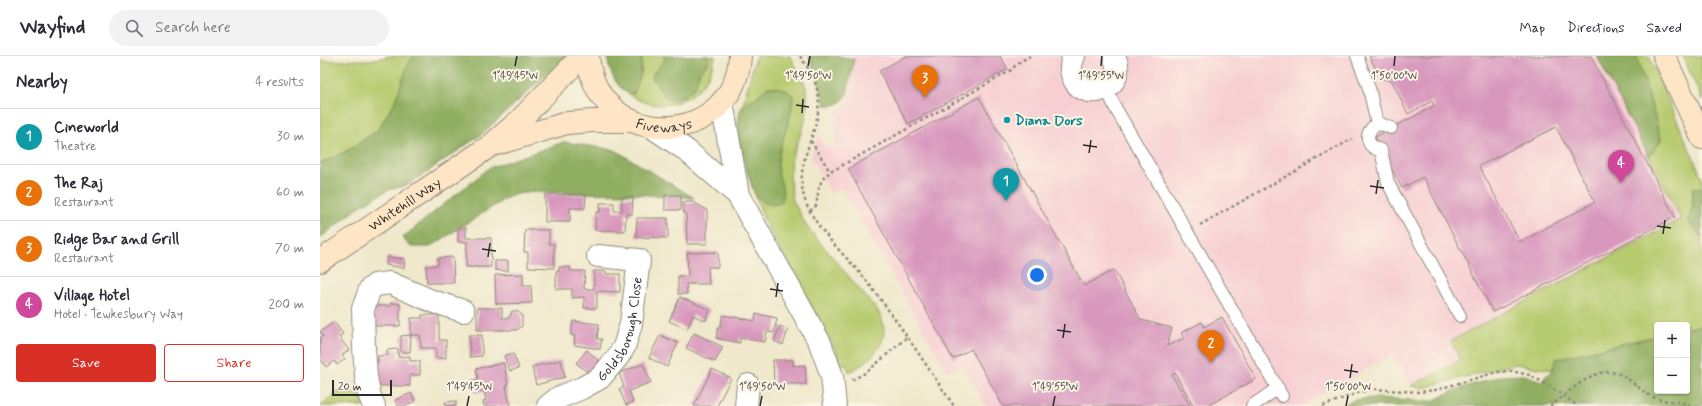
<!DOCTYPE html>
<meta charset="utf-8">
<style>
:root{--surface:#fff;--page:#f2f2f3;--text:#2b2b33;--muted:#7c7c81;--line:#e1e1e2;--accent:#d93025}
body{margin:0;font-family:Mynerve,sans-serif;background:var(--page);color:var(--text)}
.controls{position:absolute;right:12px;bottom:12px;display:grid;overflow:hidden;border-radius:4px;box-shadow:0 1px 3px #0004}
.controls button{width:36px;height:36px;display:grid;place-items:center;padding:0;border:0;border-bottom:1px solid var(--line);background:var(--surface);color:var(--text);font:20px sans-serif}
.scale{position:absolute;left:12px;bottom:10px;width:60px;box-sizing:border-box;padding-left:4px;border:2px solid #2b2b2b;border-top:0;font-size:11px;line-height:14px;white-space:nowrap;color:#2b2b2b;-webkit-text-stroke:3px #fcf5e5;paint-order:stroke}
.you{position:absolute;left:717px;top:219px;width:14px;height:14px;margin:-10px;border:3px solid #fff;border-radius:50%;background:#1a73e8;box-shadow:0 0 0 6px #1a73e833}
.badge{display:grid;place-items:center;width:26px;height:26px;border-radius:50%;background:var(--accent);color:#fff;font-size:13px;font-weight:700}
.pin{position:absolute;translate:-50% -33px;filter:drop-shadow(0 1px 2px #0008)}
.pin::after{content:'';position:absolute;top:21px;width:14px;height:12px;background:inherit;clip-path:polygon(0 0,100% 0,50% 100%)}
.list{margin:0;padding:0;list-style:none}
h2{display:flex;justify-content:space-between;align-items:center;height:52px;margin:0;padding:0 16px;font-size:17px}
h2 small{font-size:13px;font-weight:400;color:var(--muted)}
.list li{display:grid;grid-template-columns:26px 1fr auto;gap:12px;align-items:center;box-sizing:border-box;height:56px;padding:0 16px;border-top:1px solid var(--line)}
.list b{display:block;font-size:15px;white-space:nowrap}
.list p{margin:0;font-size:13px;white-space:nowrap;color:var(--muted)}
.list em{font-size:13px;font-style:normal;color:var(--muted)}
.actions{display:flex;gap:8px;padding:12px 16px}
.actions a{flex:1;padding:9px 0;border:1px solid var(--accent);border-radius:4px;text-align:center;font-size:14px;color:var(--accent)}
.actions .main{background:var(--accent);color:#fff}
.icon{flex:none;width:22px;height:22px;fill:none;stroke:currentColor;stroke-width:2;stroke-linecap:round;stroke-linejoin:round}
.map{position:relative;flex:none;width:1382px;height:350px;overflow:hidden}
header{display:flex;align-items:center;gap:24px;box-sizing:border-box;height:56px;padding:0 20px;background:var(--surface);border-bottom:1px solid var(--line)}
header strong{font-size:19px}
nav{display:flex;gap:22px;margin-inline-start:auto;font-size:14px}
.search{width:280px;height:36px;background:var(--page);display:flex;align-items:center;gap:10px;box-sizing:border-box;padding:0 14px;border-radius:22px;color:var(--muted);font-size:15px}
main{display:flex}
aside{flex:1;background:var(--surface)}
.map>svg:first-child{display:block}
.built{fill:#f7cfd3}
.green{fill:#b7cb6f;stroke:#717b4d}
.forest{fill:#91af62;stroke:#5e6d46}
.building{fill:#d898bd;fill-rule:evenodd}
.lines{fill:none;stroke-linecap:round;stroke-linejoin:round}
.lane-casing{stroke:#8d8a7b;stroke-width:14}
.street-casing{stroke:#8d8a7b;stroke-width:24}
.secondary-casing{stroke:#8d8a7b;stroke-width:24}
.path{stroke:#8d8a7b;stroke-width:2.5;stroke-dasharray:3 3;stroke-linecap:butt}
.lane{stroke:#fff;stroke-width:12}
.street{stroke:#fff;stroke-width:22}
.secondary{stroke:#fde5c5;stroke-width:22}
.ticks{fill:none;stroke:#2b2b2b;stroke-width:1.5}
.culture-dot{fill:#0f9aa8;stroke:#fcf5e5;stroke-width:1.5}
.labels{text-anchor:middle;stroke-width:4;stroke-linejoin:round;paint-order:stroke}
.street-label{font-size:14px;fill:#2b2b2b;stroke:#fcf5e5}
.culture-label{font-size:14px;font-weight:bold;fill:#0d838f;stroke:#fcf5e5;text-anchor:start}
.ticks-label{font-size:10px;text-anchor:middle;fill:#2b2b2b;stroke:#fcf5e5;stroke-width:4;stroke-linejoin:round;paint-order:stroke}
</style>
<header>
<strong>Wayfind</strong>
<div class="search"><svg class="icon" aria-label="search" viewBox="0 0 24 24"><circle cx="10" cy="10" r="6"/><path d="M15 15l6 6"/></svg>Search here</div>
<nav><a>Map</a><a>Directions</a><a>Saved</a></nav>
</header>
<main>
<aside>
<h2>Nearby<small>4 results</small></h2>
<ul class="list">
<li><span class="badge" style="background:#0f9aa8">1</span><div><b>Cineworld</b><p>Theatre</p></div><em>30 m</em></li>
<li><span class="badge" style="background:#e8710a">2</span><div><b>The Raj</b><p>Restaurant</p></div><em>60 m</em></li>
<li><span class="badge" style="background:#e8710a">3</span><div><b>Ridge Bar and Grill</b><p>Restaurant</p></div><em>70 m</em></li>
<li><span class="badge" style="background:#d1479c">4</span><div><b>Village Hotel</b><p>Hotel · Tewkesbury Way</p></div><em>200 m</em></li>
</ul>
<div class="actions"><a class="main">Save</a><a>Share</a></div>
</aside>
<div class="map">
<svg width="1382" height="350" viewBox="0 0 1382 350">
<rect width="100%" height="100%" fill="#fcf5e5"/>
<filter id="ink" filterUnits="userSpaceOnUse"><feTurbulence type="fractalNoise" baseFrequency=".025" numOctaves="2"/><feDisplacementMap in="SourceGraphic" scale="8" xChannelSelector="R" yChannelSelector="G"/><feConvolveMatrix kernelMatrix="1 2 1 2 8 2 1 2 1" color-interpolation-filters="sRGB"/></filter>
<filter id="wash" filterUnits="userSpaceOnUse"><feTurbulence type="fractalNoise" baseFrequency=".012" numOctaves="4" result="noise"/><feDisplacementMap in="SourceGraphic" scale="16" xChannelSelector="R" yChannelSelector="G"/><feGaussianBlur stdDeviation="0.9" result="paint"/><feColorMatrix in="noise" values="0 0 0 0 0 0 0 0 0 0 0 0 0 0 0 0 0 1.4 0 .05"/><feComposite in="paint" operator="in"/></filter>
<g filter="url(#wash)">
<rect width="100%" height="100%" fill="#efe8cb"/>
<!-- built -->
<path class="built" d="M518,0H1277L1361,163L1131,285L1140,304L1091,330L1073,298L981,350H666L642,308L627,316L530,144L520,132L511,137L491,102L498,79L504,90L515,92L517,72L516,56L528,50L534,4Z"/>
<!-- green -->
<path class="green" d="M71,0H94L88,9L74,48L57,75L27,95L0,108V5L50,4Z
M287,0H395C383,65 298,65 287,0Z
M436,0H470L484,26L487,35V53L484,69L472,101L470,123L473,145L487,171L557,254C575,282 555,303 529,316L526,307L520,310L516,295L445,166L425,110L418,67Z
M1316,0H1329L1382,122V133L1373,132V149L1368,164L1373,173L1382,181V269L1367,273V269H1337V280L1236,303L1232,314L1195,308L1102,332L1091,330L1140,304L1131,285L1361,163L1329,101L1341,83L1326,29Z
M1363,0H1382V44Z
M25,334L43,342L46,350H0L16,337Z"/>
<!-- forest -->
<path class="forest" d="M94,0H247L162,78L88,129L68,134L42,149L0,182V108L27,95L57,75L74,48L88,9Z
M287,0H322L321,18L314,38L307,37C295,29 289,15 287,0Z
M345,0H389L388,8L380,15L375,31L366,39L352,44L346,42L332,22C334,12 344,10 345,0Z
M489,0H518L534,3L527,38C523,47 514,51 505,49L499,26Z
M1277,0H1316L1326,29L1341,84L1329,101Z
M448,31C459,31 466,32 473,40C473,65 458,86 458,111C458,124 467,135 461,147L453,149L445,147L435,139L419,89L417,75L420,55L423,49L435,42Z
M244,86L295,94L374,142L314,138L208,136L191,139L110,191H91L82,182L169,112Z
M1373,132L1382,133V181L1368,164L1373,149Z
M1382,269V350H1022L1034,344L1054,342L1112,345L1135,334L1181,320L1204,319L1221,325L1232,314L1236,303L1337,280V335H1367V273Z"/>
<g id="blocks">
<!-- building -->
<path class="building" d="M586,0H680L688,13L588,68L559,15Z
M1049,0H1271L1355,161L1173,256L1103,121L1082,132L1055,81L1114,50L1112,45L1088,58L1072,25L1061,23ZM1236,71L1275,146L1200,186L1159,110Z
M659,41L764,230L794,214L821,264L852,272L847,290L864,282L861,277L882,266L884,271L902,261L936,323L887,350H873L855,317L852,319L870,350H683L651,293L633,303L528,113Z
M225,138L266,139L265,152H250V166H225Z
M345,139H361V154H345Z
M302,141H313L312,158H306L305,175L275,174L276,156H280V147H294V155H302Z
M364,146H373L387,154V188H367L366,157H364Z
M317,162H348V182L316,181Z
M146,171V182H171V211H146L147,186H138V172Z
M205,174H229V188H234V212L208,211V196H204Z
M398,196V211H388L389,228H366L367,238H358V220H368L367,197Z
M67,201L85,203L84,212L66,209Z
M133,201L134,227H107L106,210L118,209V202Z
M175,205H188V215L175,214Z
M239,211H250V215H265L264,233H274V215H286V218H300V236L277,235V252H264V241L252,242V233H236V215H239Z
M203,218V230H211L212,247L176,248L175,219Z
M360,241L390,254L385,265L373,259L367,273L349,265Z
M70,247L80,248V270H54V250H70Z
M157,252H182V262H189L192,255H197L202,259V270L197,274H157Z
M436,258L457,262L454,277L447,276L445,286L420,282V287L396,282L398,272H400L403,259L435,265Z
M102,259H119V284H126V302H116V292H101L100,279H91V262H102Z
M253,265L279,268L277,283H282L280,293L254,289L255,280L251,279Z
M14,266L23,278L19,281L29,294L22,299L25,303L17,309L14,305L6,311L0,303V282L3,280L0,276Z
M460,270L468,274L463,289L454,285Z
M374,277L403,291L395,306L366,292Z
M91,279L90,296H81V280Z
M149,279H162V300L150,301Z
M340,279L358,287L347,311L329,302Z
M78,293V301L90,300V305H100V319H90V330H56V306L58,307V300L68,299L67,294Z
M267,294L279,305L269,317L256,307Z
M193,297L199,312L190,315L184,300Z
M241,304L245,321L216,329L212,311Z
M453,304H473V310L485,309L486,328H454Z
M184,307L188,330H186L190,350H164L163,345L166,344L164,335L154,337L152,324L158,323L156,313Z
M323,308L331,326L309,335L313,346L306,349L299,333L304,331L299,317Z
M392,313L411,322L397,350H374Z
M91,337L95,345L85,350H78L75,344Z
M136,345V350H126L125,346Z"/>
</g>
</g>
<g filter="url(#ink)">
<use href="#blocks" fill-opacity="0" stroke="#8d8a7b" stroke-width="1"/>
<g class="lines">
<defs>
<path id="lane" d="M1037,0L1049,32L1057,68
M786,32L796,53L962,340
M1071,72L1061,68L1054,70C1044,79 1047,92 1061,94L1068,127L1140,260
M932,350L958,332"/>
<g id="street">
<path d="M754,0C751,6 750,12 752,18C761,51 810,32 794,0"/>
<path d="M402,46L418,139L500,287L512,320L515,350"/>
<path d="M332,71L366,94L418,139"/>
<path d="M54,350L49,338L46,320L44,291L43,253L50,233L55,229L70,227L112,245L143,255"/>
<path id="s1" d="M228,350L238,342L262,332L280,322L297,302L304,291L311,268L319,204L278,200"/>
<path d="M426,350L428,329"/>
</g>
<g id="secondary">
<path id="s2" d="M268,0C276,96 414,94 420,0"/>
<path d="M1344,0L1382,82"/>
<path d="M176,88L247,67L272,65H312"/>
<path id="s3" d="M0,205L170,90L200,64L262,0"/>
</g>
</defs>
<!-- lane casing -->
<use href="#lane" class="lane-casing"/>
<!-- street casing -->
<use href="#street" class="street-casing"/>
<!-- secondary casing -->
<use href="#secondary" class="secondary-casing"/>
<!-- path -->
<path class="path" d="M480,0C486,9 493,19 496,29C509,72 469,102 486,147C499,178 529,202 549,228C579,267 606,309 634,350
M491,85L509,114H514L690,15L698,7L710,0
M490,155L496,150C499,133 497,124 513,114
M880,169L1032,83
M532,324L547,316L587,281
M1003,350L1040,336L1054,333L1099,336L1115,334L1177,316L1192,315L1209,319L1228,329L1258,350
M1230,350C1250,337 1277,305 1303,320C1314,326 1322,336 1333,341C1346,347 1361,344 1372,350"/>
<!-- lane -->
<use href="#lane" class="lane"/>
<!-- street -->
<use href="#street" class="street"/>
<!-- secondary -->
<use href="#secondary" class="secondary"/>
</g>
</g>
<!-- ticks -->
<path class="ticks" d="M195,10L197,0M488,10L490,0M781,10L782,0M1074,10L1075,0M476,49L489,51M482,57L483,43M763,89L777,91M769,97L771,84M1050,130L1064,132M1056,138L1058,124M1337,170L1351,172M1343,178L1345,164M162,193L176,195M168,201L170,187M450,233L463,235M456,241L458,227M737,274L751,276M743,282L745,268M1024,314L1038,316M1030,322L1032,308M147,350L149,340M440,350L442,340M733,350L735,340M1026,350L1028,340"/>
<!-- markers -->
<circle class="culture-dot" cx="687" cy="64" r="4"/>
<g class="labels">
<!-- street labels -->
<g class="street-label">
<text dy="5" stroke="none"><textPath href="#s2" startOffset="115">Fiveways</textPath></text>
<text dy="5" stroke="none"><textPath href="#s3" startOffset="102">Whitehill Way</textPath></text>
<text dy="5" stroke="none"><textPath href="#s1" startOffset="114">Goldsborough Close</textPath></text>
</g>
<!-- culture labels -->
<g class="culture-label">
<text x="695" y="69">Diana Dors</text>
</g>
</g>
<g class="ticks-label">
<text x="195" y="23">1°49'45"W</text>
<text x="488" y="23">1°49'50"W</text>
<text x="781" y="23">1°49'55"W</text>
<text x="1074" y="23">1°50'00"W</text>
<text x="149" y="334">1°49'45"W</text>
<text x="442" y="334">1°49'50"W</text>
<text x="735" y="334">1°49'55"W</text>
<text x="1028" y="334">1°50'00"W</text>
</g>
</svg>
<div class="controls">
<button>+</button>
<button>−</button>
</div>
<div class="scale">20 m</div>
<div class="you"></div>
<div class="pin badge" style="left:686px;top:145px;background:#0f9aa8">1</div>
<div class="pin badge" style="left:891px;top:307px;background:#e8710a">2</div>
<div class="pin badge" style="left:605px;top:42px;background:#e8710a">3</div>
<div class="pin badge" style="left:1301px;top:127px;background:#d1479c">4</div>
</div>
</main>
